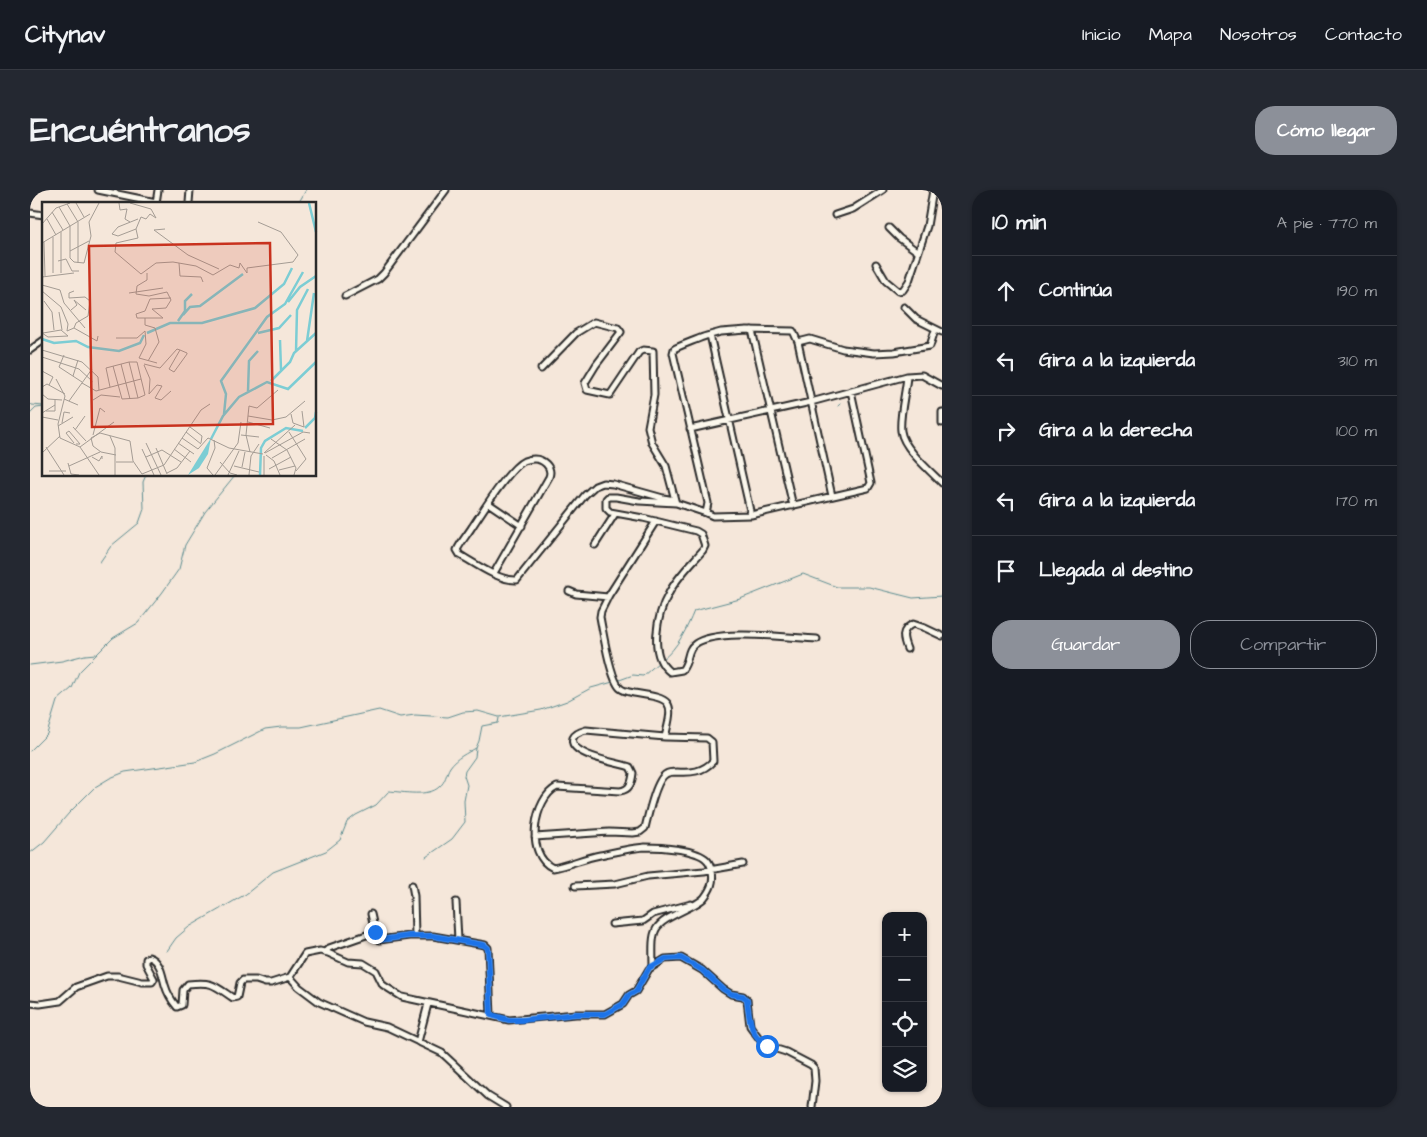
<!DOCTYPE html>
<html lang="es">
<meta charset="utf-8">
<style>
:root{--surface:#171b24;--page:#242831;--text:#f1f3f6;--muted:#9ea1a6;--line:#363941;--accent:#8c9099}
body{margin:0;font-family:"Architects Daughter",sans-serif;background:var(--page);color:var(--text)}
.controls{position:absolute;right:15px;bottom:15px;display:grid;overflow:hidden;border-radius:10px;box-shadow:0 1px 4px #0004}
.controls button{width:45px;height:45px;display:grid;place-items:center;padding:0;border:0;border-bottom:1px solid var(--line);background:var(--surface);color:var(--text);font:25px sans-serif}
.stop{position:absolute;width:15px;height:15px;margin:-11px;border:4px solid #1a73e8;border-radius:50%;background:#fff}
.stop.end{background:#1a73e8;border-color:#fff;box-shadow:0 1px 5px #0008}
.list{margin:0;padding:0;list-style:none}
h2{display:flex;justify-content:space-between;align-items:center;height:65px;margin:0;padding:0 20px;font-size:21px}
h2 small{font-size:16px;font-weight:400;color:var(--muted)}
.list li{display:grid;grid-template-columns:32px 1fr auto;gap:15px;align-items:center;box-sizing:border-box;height:70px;padding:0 20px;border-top:1px solid var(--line)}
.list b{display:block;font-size:19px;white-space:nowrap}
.list em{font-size:16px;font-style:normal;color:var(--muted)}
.actions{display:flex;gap:10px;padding:15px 20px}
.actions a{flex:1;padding:11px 0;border:1px solid var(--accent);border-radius:20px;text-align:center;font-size:18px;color:var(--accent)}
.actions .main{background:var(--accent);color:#fff}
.icon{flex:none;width:28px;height:28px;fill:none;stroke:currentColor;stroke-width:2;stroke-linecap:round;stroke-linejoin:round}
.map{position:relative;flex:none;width:912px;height:917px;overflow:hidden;border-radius:20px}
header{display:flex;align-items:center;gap:30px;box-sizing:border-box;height:70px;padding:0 25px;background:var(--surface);border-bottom:1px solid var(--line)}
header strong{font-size:24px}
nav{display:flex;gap:28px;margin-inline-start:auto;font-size:18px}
.intro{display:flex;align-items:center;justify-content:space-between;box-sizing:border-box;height:120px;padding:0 30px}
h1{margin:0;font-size:35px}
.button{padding:12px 22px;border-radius:20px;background:var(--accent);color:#fff;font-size:18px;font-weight:700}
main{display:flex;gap:30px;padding:0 30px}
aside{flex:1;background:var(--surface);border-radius:20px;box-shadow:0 1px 4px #0004}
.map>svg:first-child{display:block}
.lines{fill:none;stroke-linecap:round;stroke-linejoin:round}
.stream{stroke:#5c8c90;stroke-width:1}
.street-casing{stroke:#2b2b2b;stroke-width:9}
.street{stroke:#fbf7ec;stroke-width:5}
.route{stroke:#1a73e8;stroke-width:6}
.inset-river{fill:none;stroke:#7ccdd4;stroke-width:2.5}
.inset-road{fill:none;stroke:#a49c94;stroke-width:1}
.view{fill:#c8321e;fill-opacity:0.15;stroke:#c8321e;stroke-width:2.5}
.inset-edge{fill:none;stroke:#2b2b2b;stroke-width:2.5}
</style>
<header>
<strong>Citynav</strong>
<nav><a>Inicio</a><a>Mapa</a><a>Nosotros</a><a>Contacto</a></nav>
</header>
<div class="intro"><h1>Encuéntranos</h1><a class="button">Cómo llegar</a></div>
<main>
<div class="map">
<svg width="912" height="917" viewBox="0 0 912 917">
<rect width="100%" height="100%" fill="#f5e7da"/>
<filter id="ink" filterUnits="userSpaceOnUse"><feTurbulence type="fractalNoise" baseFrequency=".02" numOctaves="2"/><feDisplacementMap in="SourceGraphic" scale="10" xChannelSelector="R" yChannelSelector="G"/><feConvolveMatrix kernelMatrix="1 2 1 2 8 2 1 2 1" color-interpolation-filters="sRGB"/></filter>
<g filter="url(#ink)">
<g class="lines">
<!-- stream -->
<path class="stream" d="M268,14L276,0
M0,213L2,215L14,216
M808,216L810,214
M0,224L6,218L14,217
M70,372L81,356L109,333L114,319L113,292L116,285
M632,470C648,458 657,438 664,421L710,409L773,384L807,397H839L883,408L912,406
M0,475L32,471L55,465L66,464
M587,491L603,485L613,486L629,472
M0,561L17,544L27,511L42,498L49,482L83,448L108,433L132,403L149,379L155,355L175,322L205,285
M0,663L14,652L39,623L65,597L80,588L95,582L165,572L185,564L235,539L251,537H271L349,520L370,527L385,525L418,527L433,522L448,521L469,527L511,520L537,511L561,498L583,492
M396,667L422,649L435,632L434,611L437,595L434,586L435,581L445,567L446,558L449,551L452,536L468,533L469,528
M137,761L146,748L159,737L216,704L243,682L296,661L310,650L317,632L326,625L346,615L359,601C373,602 399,607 409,597C416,592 416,583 420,577C426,568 437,563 446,558"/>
<defs>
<path id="street" d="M68,0L126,12
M126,13L128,0
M159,13L160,0
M0,23L14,25
M805,25L823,19L853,0
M859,38L869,48L888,62
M846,74L856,91L868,101L873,100L879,91L897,36L903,0
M315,106L348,89L354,83L416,0
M874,117L886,129L912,142
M722,140L763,316
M680,145L691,142L717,140L763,141L768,152L802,306
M768,152L780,149L813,159L844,163L864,162L900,156L905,140
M0,160L14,150
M511,179L546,143L564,132L588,138L591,142L566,175L555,193L557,200L580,205L609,162L613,160L623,161L624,205L618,237L622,253L636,276L645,310
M877,186C876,201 869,227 871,241C873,258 900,281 912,293
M912,222V233
M660,239L781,212L877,186L892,185L912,196
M458,313L492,336
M676,323L646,313L609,311L586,307H578L576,309V318L580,322L613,328L666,341L671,344L675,356L673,360C661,374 647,387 639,403C627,424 618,466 640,482L652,480C660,470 656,460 665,454C687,438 759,448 787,449
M721,325L680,145C677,145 647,157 644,159L643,163L678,313L676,323L683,326L721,325L838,298L841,293L821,201
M565,355L585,324
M464,383L519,287C521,282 520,278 516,274C510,268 502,268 494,271C479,278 452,322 442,337C437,345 431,352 427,360L430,365C446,374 469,391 487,390L555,305L565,296L573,293L583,294L633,308L645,310L646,313
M539,401L546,404L578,407
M877,459C873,449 870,440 883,434L895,438L912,446
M505,647L579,642L603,643L610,642L615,638C618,626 626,589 636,584C639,582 644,582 647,582C661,583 673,582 683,571L682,552L677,548L635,547
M382,695L384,706L385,746
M545,696L585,694L618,686L674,681L713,674
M426,712L428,750
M341,724L346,746L349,750L379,746H403L455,755L458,758L461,825
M582,734L613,731L623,724L661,714
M295,762L299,758L345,742
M623,776C622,735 622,736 658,718C663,715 669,713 674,708C681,699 684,692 682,681C681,677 680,673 677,670C667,659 630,657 615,657C600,658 585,662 570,665C554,668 539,675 523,678C494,665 504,608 527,597L590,601C600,600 602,592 603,583L600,577C589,573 537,565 543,548C545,543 552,541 556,540L635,547C645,509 641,509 604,503C599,502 593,501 590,498C580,488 573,442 570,427L571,421L579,405L626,331
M260,787L269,797L289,812L334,832L357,837L412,863L458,906L476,917
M0,813L10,814L30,811L46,797L77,786H88L112,792H122L124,789L116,774V769L119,767C131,771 132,785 135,795C137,802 142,811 147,817L152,815L153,800L158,794C182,791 184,795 203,808L207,807L210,793L213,790H226L235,793H241L260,787L275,764L290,761L298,763L318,772L333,773L346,781L353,795L372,807L479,830L546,824H575L593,814L599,805L606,801L619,779L635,769L651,768L672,780L693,799L701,804L713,806L717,810L720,836L732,852L737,856L756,862L781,875L784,878L785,891L782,917
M388,852L398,814"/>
</defs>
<!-- street casing -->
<use href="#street" class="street-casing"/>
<!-- street -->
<use href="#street" class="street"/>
</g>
</g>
<g class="lines" filter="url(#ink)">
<!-- route -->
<path class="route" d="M345,742L349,750L379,746H403L454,755L458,758L461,825L479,830H492L546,824H575L593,814L599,805L606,801L619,778L635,769L651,768L672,780L693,799L701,804L713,806L717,810C720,831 719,843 737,856"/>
</g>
<!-- overview -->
<g transform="translate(12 12)">
<rect width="274" height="274" fill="#f5e7da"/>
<path d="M169,236L166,252L157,266L146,273Z" fill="#7ccdd4"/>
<path class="inset-river" d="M267,1L274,30M246,100L258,85L274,74M141,113L148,105L158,104L201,72M136,119L143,109V99L150,92M105,131L128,121H160L213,106L242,82L250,66M216,131L237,126L249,113M0,137L12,141L34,139L46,145L77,149L98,141L102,133M238,138L239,168M265,139L272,91M254,150L255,108L266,87M229,179L248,160L252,151L274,131M206,189L207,159L216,149M182,212L184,192L179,179L225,115L243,102L261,70M263,226L273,216L274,210M169,237L181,214L197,195L225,180L246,187L274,160M218,273L219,246L223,239L244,226L261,229"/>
<path class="inset-road" d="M34,1L42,15M77,1L78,8L85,7L83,17L88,20M88,1L109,7L114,16L108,12L104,17L99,15L94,27L96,36L74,41L73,50L99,72L114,61L131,60L154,64L171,73L188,63L197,66L198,61L205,71V66L251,60L256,53L239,30L216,20M25,2L36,20V61M17,5L28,24M10,10L21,28M5,17L14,33M0,22L14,6L28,1M28,24V56L32,60L42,61L49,34L47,20L57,1M94,27L76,34L70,32L76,25L96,17M123,27L112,28L146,53L177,67M19,30V71M11,35V71M2,40L3,74M0,41L48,12M28,49L47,39M16,59L24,57L30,69H37M137,61L138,74L159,75L161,80M105,71V78L95,84L94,92L107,94L125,90L129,98L124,106L110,107L121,116H103V123L113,126L117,140L106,159M0,75L32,71M0,83L18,88L22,101L43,126M0,89L19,105L26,122L25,129M32,89L27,91V96L43,95L48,99L46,114L34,121L32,126M87,91L121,86M2,99L10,110L12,128M29,108L35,103L32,98L44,108M17,110L20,128M103,116H95L94,112L103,109L108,97L129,96M25,129L32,126L55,139L56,134M0,131L6,135L26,134L19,128M1,131L19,128M74,136H95L103,129L104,142L97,156L115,161M0,148L40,160L56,175L57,188M22,153L17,165L40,180M0,155L37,167L50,179L48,186M79,162L88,197M102,162L118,166L135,147L138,148L145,151V152L132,170L127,167L138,148M102,163L108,177L107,192L115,183L120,184L113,196L119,198L129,189M71,164L80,197L96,196M0,169L11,175L7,183M31,174L36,158M14,177L23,194L16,222L18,236L38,245M40,181L54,189L99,177M0,185L5,182L23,192M68,185L64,166L87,160H95L103,193L96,196L87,160M0,192L6,197L20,198M22,197L36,203M51,198L59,193L78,195M27,199L50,167M4,209H13V198M0,211L13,203M249,212L251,221L262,225L260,209M206,214L230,218L244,215L263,199M0,215L16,218M206,220L228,226M20,221L22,210L28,211M16,224L31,215M31,225L44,239M148,225L160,234L159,241M33,228L43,214M27,229L38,242H34M27,229L24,231L32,241M144,230L159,242M247,230L264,257L254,269M51,233L58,206L63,210M199,233L217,235M68,234L73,246V273M140,236L156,247L166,236L187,246L221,252M229,237L245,248L254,266L252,273M104,241L119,273M136,241L152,252M4,245L22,273M38,245L72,220M38,245L57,273M114,246L125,272M100,247L112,273M132,247L149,260M208,250L204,233L207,204L215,206L236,188M0,251L18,234M222,251L253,223M223,251L261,230L268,231M74,253L59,250L51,244L49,236L58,231L88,239L91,259L100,272L122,263L159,208L168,202M224,253L232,259L238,273M50,255L57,259L60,254V257M104,255L120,248L139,260M230,256L263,237M74,260H91M178,260L188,271L195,273M26,261L29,272L37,273M27,264L58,250M192,264L217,270M200,265L203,250M227,267L249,255M237,268L253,264M7,269H24M125,271L135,266L148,249M171,273L165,266L173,246L172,238M173,273L196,241L199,220M186,273L197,249M207,273L209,254L217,242M222,273V254"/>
<path class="view" d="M228,41L231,222L50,225L47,44Z"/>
<rect width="274" height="274" class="inset-edge"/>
</g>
</svg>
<div class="controls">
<button>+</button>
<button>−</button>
<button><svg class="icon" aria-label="locate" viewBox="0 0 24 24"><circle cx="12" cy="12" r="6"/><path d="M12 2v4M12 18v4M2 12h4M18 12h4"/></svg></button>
<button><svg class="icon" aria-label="layers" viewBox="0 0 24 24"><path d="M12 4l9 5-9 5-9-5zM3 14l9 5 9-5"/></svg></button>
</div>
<div class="stop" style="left:737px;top:856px"></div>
<div class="stop end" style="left:345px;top:742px"></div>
</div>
<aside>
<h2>10 min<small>A pie · 770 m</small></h2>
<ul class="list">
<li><svg class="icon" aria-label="ahead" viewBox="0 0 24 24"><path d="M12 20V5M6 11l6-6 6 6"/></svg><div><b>Continúa</b></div><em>190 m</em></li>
<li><svg class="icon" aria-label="left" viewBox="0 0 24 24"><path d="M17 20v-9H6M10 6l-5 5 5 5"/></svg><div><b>Gira a la izquierda</b></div><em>310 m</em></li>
<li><svg class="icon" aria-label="right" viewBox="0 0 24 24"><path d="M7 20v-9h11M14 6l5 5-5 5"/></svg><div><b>Gira a la derecha</b></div><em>100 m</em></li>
<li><svg class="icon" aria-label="left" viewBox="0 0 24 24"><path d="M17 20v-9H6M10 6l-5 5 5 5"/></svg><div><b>Gira a la izquierda</b></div><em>170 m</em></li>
<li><svg class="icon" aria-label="arrive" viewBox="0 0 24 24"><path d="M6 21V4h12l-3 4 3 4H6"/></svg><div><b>Llegada al destino</b></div></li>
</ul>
<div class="actions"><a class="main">Guardar</a><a>Compartir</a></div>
</aside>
</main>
